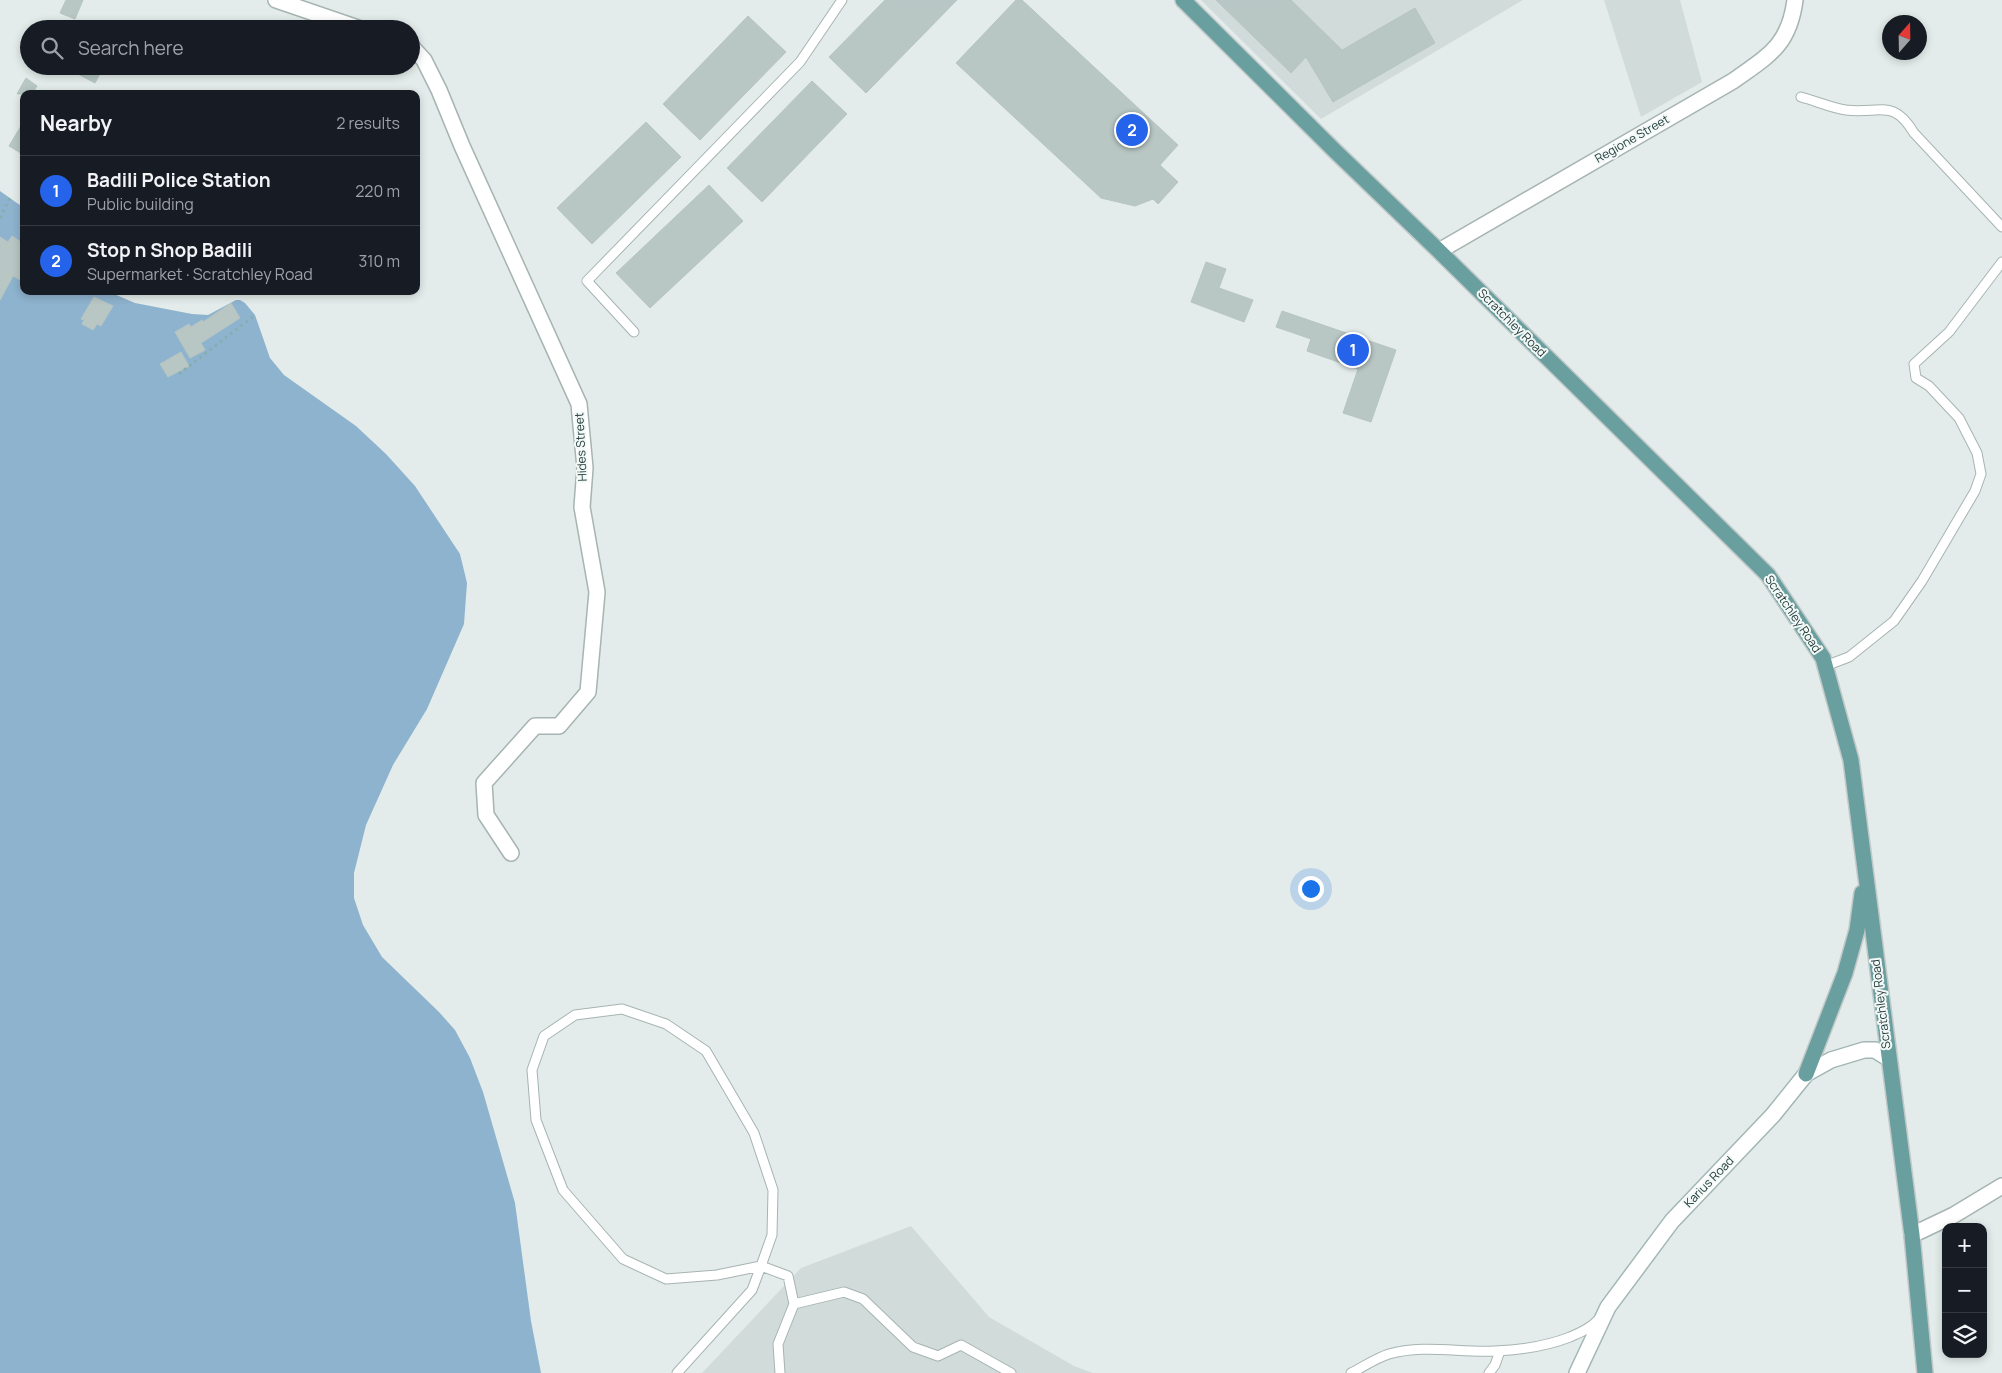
<!DOCTYPE html>
<meta charset="utf-8">
<style>
:root{--surface:#171b24;--page:#20242c;--text:#f1f3f6;--muted:#9ea1a6;--line:#363941;--accent:#2563eb}
body{margin:0;font-family:Manrope,sans-serif;background:var(--page);color:var(--text)}
.controls{position:absolute;right:15px;bottom:15px;display:grid;overflow:hidden;border-radius:10px;box-shadow:0 2px 8px #0003}
.controls button{width:45px;height:45px;display:grid;place-items:center;padding:0;border:0;border-bottom:1px solid var(--line);background:var(--surface);color:var(--text);font:25px sans-serif}
.compass{position:absolute;left:1882px;top:15px;width:45px;height:45px;border-radius:50%;background:var(--surface);box-shadow:0 2px 8px #0003;rotate:20deg}
.you{position:absolute;left:1310px;top:888px;width:18px;height:18px;margin:-12px;border:4px solid #fff;border-radius:50%;background:#1a73e8;box-shadow:0 0 0 8px #1a73e833}
.badge{display:grid;place-items:center;width:32px;height:32px;border-radius:50%;background:var(--accent);color:#fff;font-size:16px;font-weight:700}
.pin{position:absolute;translate:-50% -50%;border:2px solid #fff;box-shadow:0 1px 5px #0006}
.list{margin:0;padding:0;list-style:none}
h2{display:flex;justify-content:space-between;align-items:center;height:65px;margin:0;padding:0 20px;font-size:21px}
h2 small{font-size:16px;font-weight:400;color:var(--muted)}
.list li{display:grid;grid-template-columns:32px 1fr auto;gap:15px;align-items:center;box-sizing:border-box;height:70px;padding:0 20px;border-top:1px solid var(--line)}
.list b{display:block;font-size:19px;white-space:nowrap}
.list p{margin:0;font-size:16px;white-space:nowrap;color:var(--muted)}
.list em{font-size:16px;font-style:normal;color:var(--muted)}
.icon{flex:none;width:28px;height:28px;fill:none;stroke:currentColor;stroke-width:2;stroke-linecap:round;stroke-linejoin:round}
.map{position:relative;flex:none;width:2002px;height:1373px;overflow:hidden}
.search{position:absolute;background:var(--surface);box-shadow:0 2px 8px #0003;left:20px;top:20px;width:400px;height:55px;display:flex;align-items:center;gap:12px;box-sizing:border-box;padding:0 18px;border-radius:28px;color:var(--muted);font-size:19px}
.panel{position:absolute;background:var(--surface);box-shadow:0 2px 8px #0003;left:20px;top:90px;width:400px;height:205px;border-radius:10px}
.map>svg:first-child{display:block}
.built{fill:#d1dcda}
.water{fill:#8eb3ce}
.building{fill:#b8c7c4;stroke:#b6c5c3}
.lines{fill:none;stroke-linecap:round;stroke-linejoin:round}
.lane-casing{stroke:#a6b4b2;stroke-width:11}
.street-casing{stroke:#a6b4b2;stroke-width:18}
.secondary-casing{stroke:#a2b7b5;stroke-width:18}
.primary-casing{stroke:#c1c8c8;stroke-width:18}
.path{stroke:#85aeac;stroke-width:3;stroke-dasharray:2.5 4;stroke-linecap:butt}
.lane{stroke:#fff;stroke-width:9}
.street{stroke:#fff;stroke-width:15}
.secondary{stroke:#fff;stroke-width:15}
.primary{stroke:#6a9f9f;stroke-width:15}
.labels{text-anchor:middle;stroke-width:4;stroke-linejoin:round;paint-order:stroke}
.street-label{font-size:12px;fill:#233c3c;stroke:#f3f9f7}
</style>
<div class="map">
<svg width="2002" height="1373" viewBox="0 0 2002 1373">
<rect width="100%" height="100%" fill="#e3ecea"/>
<!-- built -->
<path class="built" d="M1201,0H1523L1321,119Z
M1604,0H1680L1702,82L1641,117Z
M911,1226L989,1317L1074,1366L1093,1373H702L801,1268Z"/>
<!-- water -->
<path class="water" d="M0,191L24,208V291H107L135,303L192,314L208,315L236,300H240L245,303L255,315L270,358L284,375L356,426L386,454L415,486L460,554L467,583L464,624L427,709L393,765L366,825L354,873V898L363,925L382,957L439,1012L455,1030L470,1058L483,1092L515,1203L531,1321L541,1373H0Z"/>
<!-- building -->
<path class="building" d="M66,0H83L75,19L60,13Z
M885,0H957L866,93L829,57Z
M1016,0H1022L1178,145L1160,165L1178,182L1158,204L1153,199L1135,206L1101,198L956,63Z
M1216,0H1291L1342,50L1415,8L1435,43L1333,102L1306,57L1291,73Z
M748,16L786,52L700,140L663,104Z
M63,66H104L95,83Z
M26,78L37,86L32,94H17Z
M812,81L847,114L762,202L727,168Z
M24,121V155L9,146Z
M646,122L681,157L592,244L557,208Z
M709,185L743,221L650,308L616,273Z
M12,236L24,244V282L13,276L0,300V237L8,242Z
M1206,262L1226,269L1219,288L1253,300L1244,322L1191,302Z
M94,297L113,306L101,326L97,324L93,330L82,324L84,320L81,319Z
M231,303L240,318L201,343L205,350L190,358L175,332L189,324L191,327L202,320L203,322Z
M1282,311L1396,350L1371,422L1343,413L1358,369L1307,351L1311,339L1276,327Z
M181,352L189,366L168,377L160,364Z"/>
<g class="lines">
<defs>
<path id="lane" d="M1801,97C1816,101 1832,108 1846,110C1880,114 1893,98 1914,133L2002,227
M634,332L587,281L800,62L842,0
M1825,666L1849,657L1894,621L1922,581L1975,491L1981,474L1977,453L1959,418L1929,386L1916,378L1914,364L1949,332L2002,262
M794,1304L844,1292L863,1299L913,1347L938,1356L961,1345L1011,1373
M677,1373L752,1290L761,1266L772,1235L773,1190L754,1133L706,1051L666,1024L622,1009L575,1015L544,1036L532,1070L536,1120L563,1190L623,1259L666,1279L717,1275L761,1266L788,1276L794,1304L778,1344L780,1373
M1351,1373C1363,1367 1376,1358 1389,1354C1424,1344 1460,1353 1495,1351C1520,1350 1547,1346 1570,1337C1581,1332 1591,1328 1599,1319
M1489,1373L1495,1365L1500,1351"/>
<path id="street" d="M276,0L361,29
M411,46L424,60L439,90L462,146L579,404L585,468L582,507L597,592L588,692L559,726H535L484,783L486,815L511,853
M1439,251L1733,81C1768,56 1789,46 1795,0
M1912,1235L1954,1215L2002,1186"/>
<path id="secondary" d="M1577,1373L1608,1307L1672,1221L1773,1115L1806,1074L1831,1060L1864,1050H1875L1888,1058"/>
<path id="primary" d="M1183,0L1335,151L1439,251L1768,575L1823,658L1851,760L1912,1235L1925,1373
M1806,1074L1845,973L1857,930L1862,893"/>
</defs>
<!-- lane casing -->
<use href="#lane" class="lane-casing"/>
<!-- street casing -->
<use href="#street" class="street-casing"/>
<!-- secondary casing -->
<use href="#secondary" class="secondary-casing"/>
<!-- primary casing -->
<use href="#primary" class="primary-casing"/>
<!-- path -->
<path class="path" d="M0,218L10,198
M179,374L255,315"/>
<!-- lane -->
<use href="#lane" class="lane"/>
<!-- street -->
<use href="#street" class="street"/>
<!-- secondary -->
<use href="#secondary" class="secondary"/>
<!-- primary -->
<use href="#primary" class="primary"/>
</g>
<g class="labels">
<!-- street labels -->
<g class="street-label">
<text transform="translate(1632 139) rotate(-30)" y="4">Regione Street</text>
<text transform="translate(1512 323) rotate(45)" y="4">Scratchley Road</text>
<text transform="translate(581 447) rotate(-93)" y="4">Hides Street</text>
<text transform="translate(1793 614) rotate(56)" y="4">Scratchley Road</text>
<text transform="translate(1881 1004) rotate(-97)" y="4">Scratchley Road</text>
<text transform="translate(1709 1182) rotate(-46)" y="4">Karius Road</text>
</g>
</g>
</svg>
<div class="controls">
<button>+</button>
<button>−</button>
<button><svg class="icon" aria-label="layers" viewBox="0 0 24 24"><path d="M12 4l9 5-9 5-9-5zM3 14l9 5 9-5"/></svg></button>
</div>
<svg class="compass" viewBox="-18 -18 36 36"><path d="M0-13l5 13h-10z" fill="#e53935"/><path d="M0 13l5-13h-10z" fill="#9ea1a6"/></svg>
<div class="you"></div>
<div class="pin badge" style="left:1353px;top:350px">1</div>
<div class="pin badge" style="left:1132px;top:130px">2</div>
<div class="search"><svg class="icon" aria-label="search" viewBox="0 0 24 24"><circle cx="10" cy="10" r="6"/><path d="M15 15l6 6"/></svg>Search here</div>
<section class="panel">
<h2>Nearby<small>2 results</small></h2>
<ul class="list">
<li><span class="badge">1</span><div><b>Badili Police Station</b><p>Public building</p></div><em>220 m</em></li>
<li><span class="badge">2</span><div><b>Stop n Shop Badili</b><p>Supermarket · Scratchley Road</p></div><em>310 m</em></li>
</ul>
</section>
</div>
